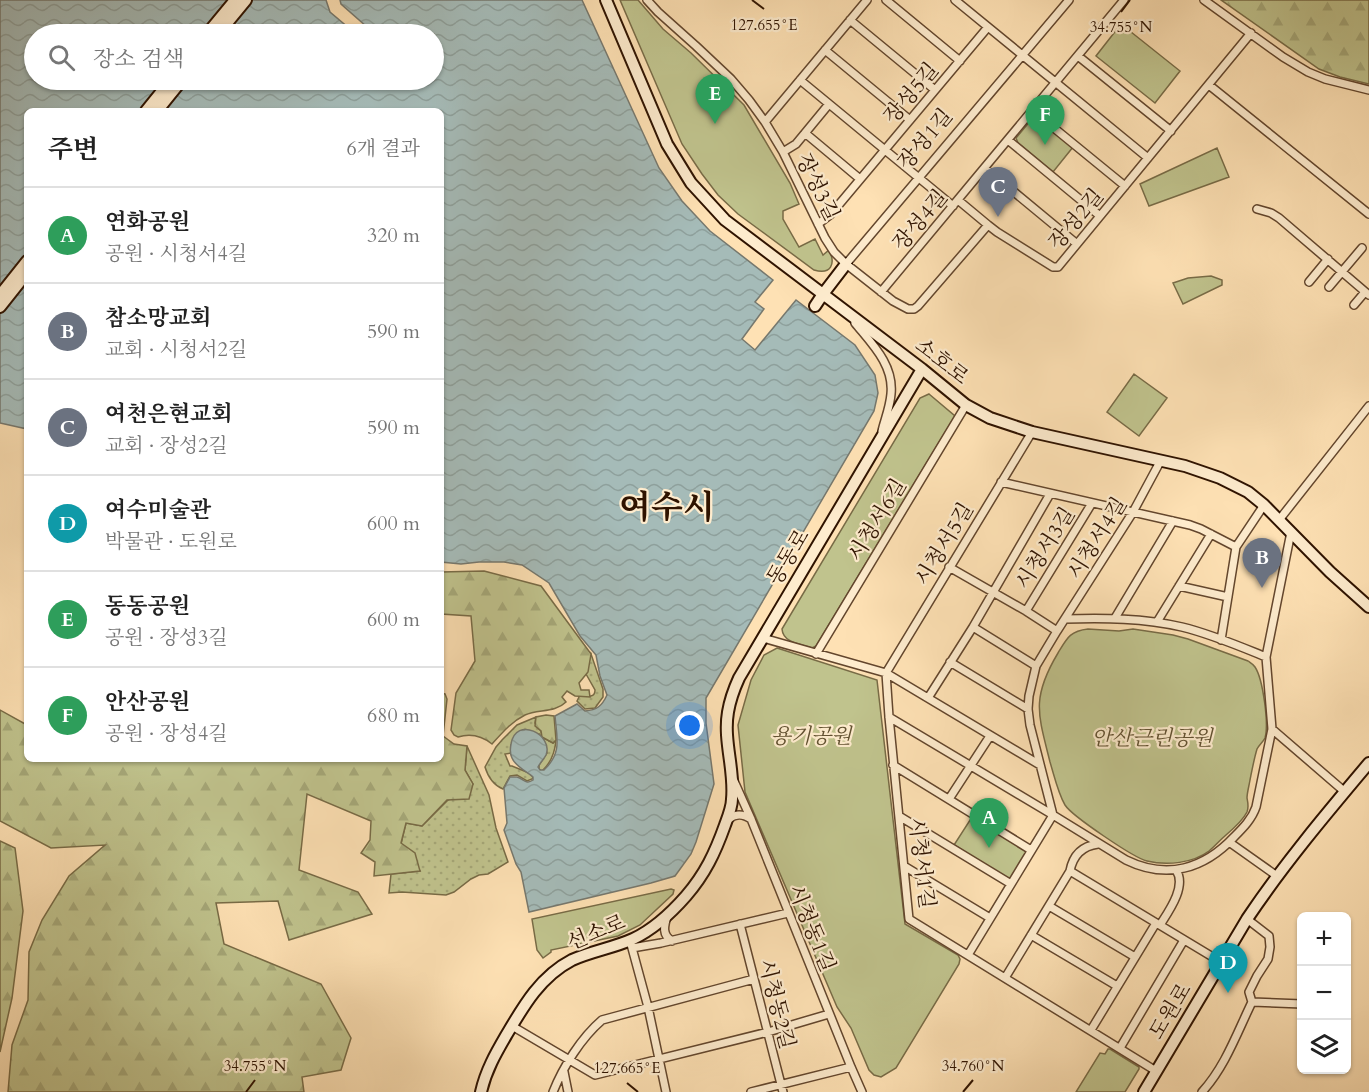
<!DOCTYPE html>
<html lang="ko">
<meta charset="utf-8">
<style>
:root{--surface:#fff;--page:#f2f2f2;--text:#222;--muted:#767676;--line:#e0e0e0;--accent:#8f2418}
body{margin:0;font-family:Cardo,"Noto Serif KR",serif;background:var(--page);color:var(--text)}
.controls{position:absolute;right:18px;bottom:18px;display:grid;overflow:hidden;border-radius:9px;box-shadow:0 2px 4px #0004}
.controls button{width:54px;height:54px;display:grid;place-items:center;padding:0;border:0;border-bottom:2px solid var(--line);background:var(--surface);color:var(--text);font:30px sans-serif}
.you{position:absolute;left:690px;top:726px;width:21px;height:21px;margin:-15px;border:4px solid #fff;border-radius:50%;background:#1a73e8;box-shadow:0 0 0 9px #1a73e833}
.badge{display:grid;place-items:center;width:39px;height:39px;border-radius:50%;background:var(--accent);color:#fff;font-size:20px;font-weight:700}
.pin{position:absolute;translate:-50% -50px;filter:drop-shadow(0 2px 3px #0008)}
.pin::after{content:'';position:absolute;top:32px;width:21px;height:18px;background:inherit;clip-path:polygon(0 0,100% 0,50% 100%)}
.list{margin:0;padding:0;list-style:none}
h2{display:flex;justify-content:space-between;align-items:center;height:78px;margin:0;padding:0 24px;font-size:26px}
h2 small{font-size:20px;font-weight:400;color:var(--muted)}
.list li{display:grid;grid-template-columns:39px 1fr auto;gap:18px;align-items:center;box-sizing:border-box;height:96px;padding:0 24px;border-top:2px solid var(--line)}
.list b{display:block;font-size:22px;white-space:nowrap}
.list p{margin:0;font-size:20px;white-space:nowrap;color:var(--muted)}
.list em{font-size:20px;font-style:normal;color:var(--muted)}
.icon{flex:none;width:33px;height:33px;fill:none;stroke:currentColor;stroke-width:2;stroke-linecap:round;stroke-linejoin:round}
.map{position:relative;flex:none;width:1369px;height:1092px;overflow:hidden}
.search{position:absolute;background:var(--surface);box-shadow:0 2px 4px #0004;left:24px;top:24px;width:420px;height:66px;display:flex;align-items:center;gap:15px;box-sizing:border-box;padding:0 21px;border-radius:33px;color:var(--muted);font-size:22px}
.panel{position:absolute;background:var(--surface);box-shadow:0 2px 4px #0004;left:24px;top:108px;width:420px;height:654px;border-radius:9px}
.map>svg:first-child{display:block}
.grass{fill:url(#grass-dots);stroke:#786b46;stroke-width:1.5}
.forest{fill:url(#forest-firs);stroke:#786b46;stroke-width:1.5}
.park{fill:#c0c38d;stroke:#786b46;stroke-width:1.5}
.water{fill:url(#water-waves);stroke:#76786e;stroke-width:1.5}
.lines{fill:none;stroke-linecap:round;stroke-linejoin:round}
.street-casing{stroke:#63462d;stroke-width:10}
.secondary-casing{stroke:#2f1300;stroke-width:14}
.street{stroke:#feecce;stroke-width:7}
.secondary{stroke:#feecce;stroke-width:10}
.ticks{fill:none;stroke:#2f1300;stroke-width:2}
.labels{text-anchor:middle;stroke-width:4.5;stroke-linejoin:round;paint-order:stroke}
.street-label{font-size:21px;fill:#2f1300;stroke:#feecce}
.park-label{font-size:21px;font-style:italic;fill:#625131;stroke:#feecce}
.town-label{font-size:33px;font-weight:bold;fill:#2f1300;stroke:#feecce}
.ticks-label{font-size:15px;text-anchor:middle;fill:#2f1300;stroke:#feecce;stroke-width:4.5;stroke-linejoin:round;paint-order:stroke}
</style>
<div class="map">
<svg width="1369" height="1092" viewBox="0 0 1369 1092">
<defs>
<pattern id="grass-dots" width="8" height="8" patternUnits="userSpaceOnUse" patternTransform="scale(1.5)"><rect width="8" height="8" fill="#c0c38d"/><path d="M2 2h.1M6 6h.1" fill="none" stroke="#a5a778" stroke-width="1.8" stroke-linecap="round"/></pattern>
<pattern id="forest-firs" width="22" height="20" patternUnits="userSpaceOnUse" patternTransform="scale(1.5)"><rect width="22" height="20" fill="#c0c38d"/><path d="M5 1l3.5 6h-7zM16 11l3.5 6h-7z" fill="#a5a778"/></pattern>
<pattern id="water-waves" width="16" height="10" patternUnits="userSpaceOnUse" patternTransform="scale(1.5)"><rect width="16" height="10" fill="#a5bbb8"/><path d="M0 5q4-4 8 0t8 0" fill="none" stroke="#8ea09c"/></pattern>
</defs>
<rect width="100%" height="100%" fill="#fee1b4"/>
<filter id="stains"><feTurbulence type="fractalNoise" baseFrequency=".00333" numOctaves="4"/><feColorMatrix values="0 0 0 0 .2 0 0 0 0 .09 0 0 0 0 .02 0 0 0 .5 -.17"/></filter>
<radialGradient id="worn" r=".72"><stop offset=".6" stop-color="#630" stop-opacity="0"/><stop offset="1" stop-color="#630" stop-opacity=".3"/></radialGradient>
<!-- grass -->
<path class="grass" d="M591,654L603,689V697L595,708L585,709L577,701L580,695C586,696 595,699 595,690L586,674Z
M536,717L535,723L541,731L542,737L553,743L556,740C555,752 552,762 542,771L539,769V765L547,753L544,740L539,734L511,745V753L505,754L510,766H512L529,773L533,777L532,779L527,781L517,775L510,776L503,789C493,785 488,777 485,767L496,747L502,740L517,725Z
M467,746L489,795L496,828L508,862L488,874L479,875L471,879L454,892L446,895L402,892L389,893L391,874L420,871L401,844L406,823L422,826L448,800L473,784L465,770Z"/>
<!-- forest -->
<path class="forest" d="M1221,0H1369V84L1340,77L1319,69Z
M484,571L541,586L591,654L588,672L579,683L581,690H589L590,697L575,696L567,691L562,697L566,702C555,713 538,709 525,715C511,722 502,733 492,744C482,736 471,733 458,737L454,735L451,730L456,693L475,661L471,616L441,614V572Z
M441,693L445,694L447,699L443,736L454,744L467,746L465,770L473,784L469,799L447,800L422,826L406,823L401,843L415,853L420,871L374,876L375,862L361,853L370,840L371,821L307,794L299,870L358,892L372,914L289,940L278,901L216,903L224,944L321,984L351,1038L341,1070L302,1077L304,1092H8L12,1045L28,1000L29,952L42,920L69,876L105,845L51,848L0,821V710L27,725V759H441Z
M546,715L554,716L556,740L553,743L542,737L541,731L535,726L536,717Z
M0,841L15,848L23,911L12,998L0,1052Z"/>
<!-- park -->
<path class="park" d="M620,0H638L663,29L691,53L744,105L790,183L799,204L783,211V219L799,247L815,239L823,255L829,250C836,264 831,275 814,270L738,214L718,195L702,174L682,144Z
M1121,24L1180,71L1155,103L1096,56Z
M1031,120L1040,121L1073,147L1053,172L1018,143L1016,138Z
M1217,148L1229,177L1149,206L1140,184Z
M1211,276L1222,280V285L1183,304L1173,283L1188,278Z
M1134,374L1167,398L1139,436L1107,412Z
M929,394L955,416L816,646L812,648C801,644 783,643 782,629L920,398Z
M1088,629L1119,631L1133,629L1173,635L1188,639L1248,661C1251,663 1253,664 1255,667C1263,679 1269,724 1265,738C1263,742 1259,745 1257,749C1254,759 1252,770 1250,780C1249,786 1247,793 1247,798C1248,803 1249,807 1247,812C1243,820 1233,829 1226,835C1220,840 1215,846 1209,851C1193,863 1167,866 1147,861C1134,858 1072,816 1065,805C1058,793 1054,775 1050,762C1038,714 1031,698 1058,653C1067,638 1070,631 1088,629Z
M777,648L877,680L905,924L958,955L960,959L959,964L896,1068L881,1077L874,1075L869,1070L851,1028L837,1007L745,792L738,725L751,680L764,655Z
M972,817L1025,850L1026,853L1012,878L1008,879L954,845Z
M671,889L674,890L673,894L640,925L618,936L551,950V952L543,958L537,950L532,919Z
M1108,1049H1110L1139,1067V1069L1125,1092H1076L1100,1053L1105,1054Z"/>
<!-- water -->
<path class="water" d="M0,0H326L330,12L356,34H34V80H434V58L441,57L439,46L434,47V34H375L341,4L340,0H582L659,168L682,201L710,231L773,280L755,302L764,309L742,339L755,350L796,300L855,345L875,375L878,393L874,411L706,698V723L714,784L696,842L691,854L675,876L651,883L529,912L521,872L516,864L504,830L507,823L504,788L510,777C512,777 516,777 517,777C524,779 526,785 533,780V777C526,771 515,766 512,758C510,754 510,749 511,744C516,715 554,735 546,755C544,759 540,763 538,767L540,770H544C562,753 557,739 555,716L577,704L585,711C597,710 602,706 607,695L600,676L596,655L580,636L549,583L522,565L504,562H479L461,564L441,562V111H27V429L0,423Z"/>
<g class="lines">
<defs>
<path id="street" d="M647,0L658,12L696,46L731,79L749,100L765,122L783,152L825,238L834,252L846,264L893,301L908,309H914L918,306L988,225L997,232L1053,267H1058L1251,33
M886,0L960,61
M955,0L1148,158
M1204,0L1283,57L1308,72L1325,79L1369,90
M850,20L935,90
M825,50L910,120
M1078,56L1171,131
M800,80L953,206
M1209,85L1369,214
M1032,110L1125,186
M765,122L867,0
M805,133L860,179
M1008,140L1100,216
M783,152L796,144L829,104
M985,168L1077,244
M958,200L988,225
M1257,209L1271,213L1279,218L1369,295
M818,224L831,214L988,27
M846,264L1069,0
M1309,282L1328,259
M1329,287L1362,248
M881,292L1124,0
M1354,305L1365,292
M855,323C872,344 894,365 891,394C890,407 885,419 882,431
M1001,482L1190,525L1201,529L1236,547L1221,640
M1279,520L1369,406
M1236,547L1264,505
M949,567L1026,611L1057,631
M1179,586L1228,597
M1026,611L1092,503
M1115,618L1173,521
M1065,619C1105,618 1143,618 1182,627C1211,634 1239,646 1266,657
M1157,622L1211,534
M973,627L1036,666
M763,638L886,673L1040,765
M816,654L966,405
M950,662L1028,709
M886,673L889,717L909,919L1156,1071
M886,673L1032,432
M928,698L973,627L1050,494
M889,717L1053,815L1126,860C1167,880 1204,869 1234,837C1243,828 1252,819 1256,807L1272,729L1266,657L1291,532
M1272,729L1345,792
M893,765L1031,850
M734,781L751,819L851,1067L862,1092
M949,799L990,736
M899,816L1011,884
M729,819C736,813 743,814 751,819
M1229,842L1277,876
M904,866L990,918
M1070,871L1221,962
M1049,906L1135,957
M667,917C664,926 662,935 672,941
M740,924L783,1092
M1160,925C1169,911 1187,886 1176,870
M1031,935L1117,986
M630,941L632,948L661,943L788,913
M632,948L648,1007L666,1092
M968,955L1053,815L1030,725L1028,709L1029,696L1036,666L1057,631L1133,512L1161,460
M1005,978L1070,871C1073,855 1082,846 1098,844
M1252,1002L1302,1004
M512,1026L595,1075L768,1032L829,1014
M1091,1030L1156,923
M1120,1048L1184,940
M564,1072L568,1092
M553,1092C563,1067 581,1038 602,1020L754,979
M751,1092L851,1067
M1202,1092C1225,1067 1237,1033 1252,1002L1249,992L1257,976L1268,959L1270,947L1269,936L1247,919"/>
<path id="secondary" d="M606,0L667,144L691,183L725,220L922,369L966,405L990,418L1032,432L1185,466L1220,478L1248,492L1264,505L1330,572L1369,607
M207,34L235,0
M218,34L246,0
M146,111L171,80
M157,111L182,80
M0,295L27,261
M815,306L823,294L846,264
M0,307L27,273
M481,1092C486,1070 496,1053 507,1034C524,1005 541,976 572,960C592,951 613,948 633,939C652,930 672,912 686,896C705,874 715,853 725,825C728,817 732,807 732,799C735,770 723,741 728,712C730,700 734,689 739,678L922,369
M1144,1092L1247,919C1284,864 1326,814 1369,763"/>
</defs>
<!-- street casing -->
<use href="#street" class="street-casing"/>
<!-- secondary casing -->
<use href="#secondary" class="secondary-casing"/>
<!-- street -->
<use href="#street" class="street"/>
<!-- secondary -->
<use href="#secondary" class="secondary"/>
</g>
<!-- ticks -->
<path class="ticks" d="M752,0L764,9M1121,12L1130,0M627,1083L638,1092M246,1092L255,1080M963,1092L973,1080"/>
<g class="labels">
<!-- street labels -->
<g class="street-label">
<text transform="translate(911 93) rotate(-50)" y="7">장성5길</text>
<text transform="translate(925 139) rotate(-50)" y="7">장성1길</text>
<text transform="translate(818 187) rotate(64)" y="7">장성3길</text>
<text transform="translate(1076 219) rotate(-50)" y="7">장성2길</text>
<text transform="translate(920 220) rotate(-50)" y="7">장성4길</text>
<text transform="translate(942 361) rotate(38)" y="7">소호로</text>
<text transform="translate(877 520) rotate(-59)" y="7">시청서6길</text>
<text transform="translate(1097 538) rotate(-58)" y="7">시청서4길</text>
<text transform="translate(944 544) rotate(-59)" y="7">시청서5길</text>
<text transform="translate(1045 548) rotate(-58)" y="7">시청서3길</text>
<text transform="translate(788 557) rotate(-59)" y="7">동동로</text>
<text transform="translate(922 863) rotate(83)" y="7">시청서1길</text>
<text transform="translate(812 928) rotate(68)" y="7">시청동1길</text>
<text transform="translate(596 932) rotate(-22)" y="7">선소로</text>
<text transform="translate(777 1004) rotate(76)" y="7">시청동2길</text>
<text transform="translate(1170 1011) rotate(-59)" y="7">도원로</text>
</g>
<!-- park labels -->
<g class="park-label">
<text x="811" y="743">용기공원</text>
<text x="1152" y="745">안산근린공원</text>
</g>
<!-- town labels -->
<g class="town-label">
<text x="667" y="518">여수시</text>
</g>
</g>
<g class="ticks-label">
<text x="764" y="30">127.655°E</text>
<text x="1121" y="32">34.755°N</text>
<text x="255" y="1071">34.755°N</text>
<text x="973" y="1071">34.760°N</text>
<text x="627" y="1073">127.665°E</text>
</g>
<rect width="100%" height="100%" filter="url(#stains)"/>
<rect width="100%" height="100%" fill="url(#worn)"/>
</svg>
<div class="controls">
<button>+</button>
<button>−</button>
<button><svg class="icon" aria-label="layers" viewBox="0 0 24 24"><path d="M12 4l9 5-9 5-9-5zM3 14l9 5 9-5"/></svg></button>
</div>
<div class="you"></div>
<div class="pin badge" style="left:989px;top:848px;background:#2e9e5b">A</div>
<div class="pin badge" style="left:1262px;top:588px;background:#6b7280">B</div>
<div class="pin badge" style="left:998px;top:217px;background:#6b7280">C</div>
<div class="pin badge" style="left:1228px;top:993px;background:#0f9aa8">D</div>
<div class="pin badge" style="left:715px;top:124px;background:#2e9e5b">E</div>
<div class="pin badge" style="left:1045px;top:145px;background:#2e9e5b">F</div>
<div class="search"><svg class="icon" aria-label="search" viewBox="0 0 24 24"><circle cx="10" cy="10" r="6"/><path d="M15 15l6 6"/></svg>장소 검색</div>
<section class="panel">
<h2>주변<small>6개 결과</small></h2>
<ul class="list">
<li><span class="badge" style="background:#2e9e5b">A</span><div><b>연화공원</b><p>공원 · 시청서4길</p></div><em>320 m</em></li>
<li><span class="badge" style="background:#6b7280">B</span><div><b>참소망교회</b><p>교회 · 시청서2길</p></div><em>590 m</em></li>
<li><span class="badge" style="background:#6b7280">C</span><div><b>여천은현교회</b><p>교회 · 장성2길</p></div><em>590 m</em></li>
<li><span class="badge" style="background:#0f9aa8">D</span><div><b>여수미술관</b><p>박물관 · 도원로</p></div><em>600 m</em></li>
<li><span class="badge" style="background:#2e9e5b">E</span><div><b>동동공원</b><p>공원 · 장성3길</p></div><em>600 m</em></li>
<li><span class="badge" style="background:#2e9e5b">F</span><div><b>안산공원</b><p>공원 · 장성4길</p></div><em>680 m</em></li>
</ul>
</section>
</div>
